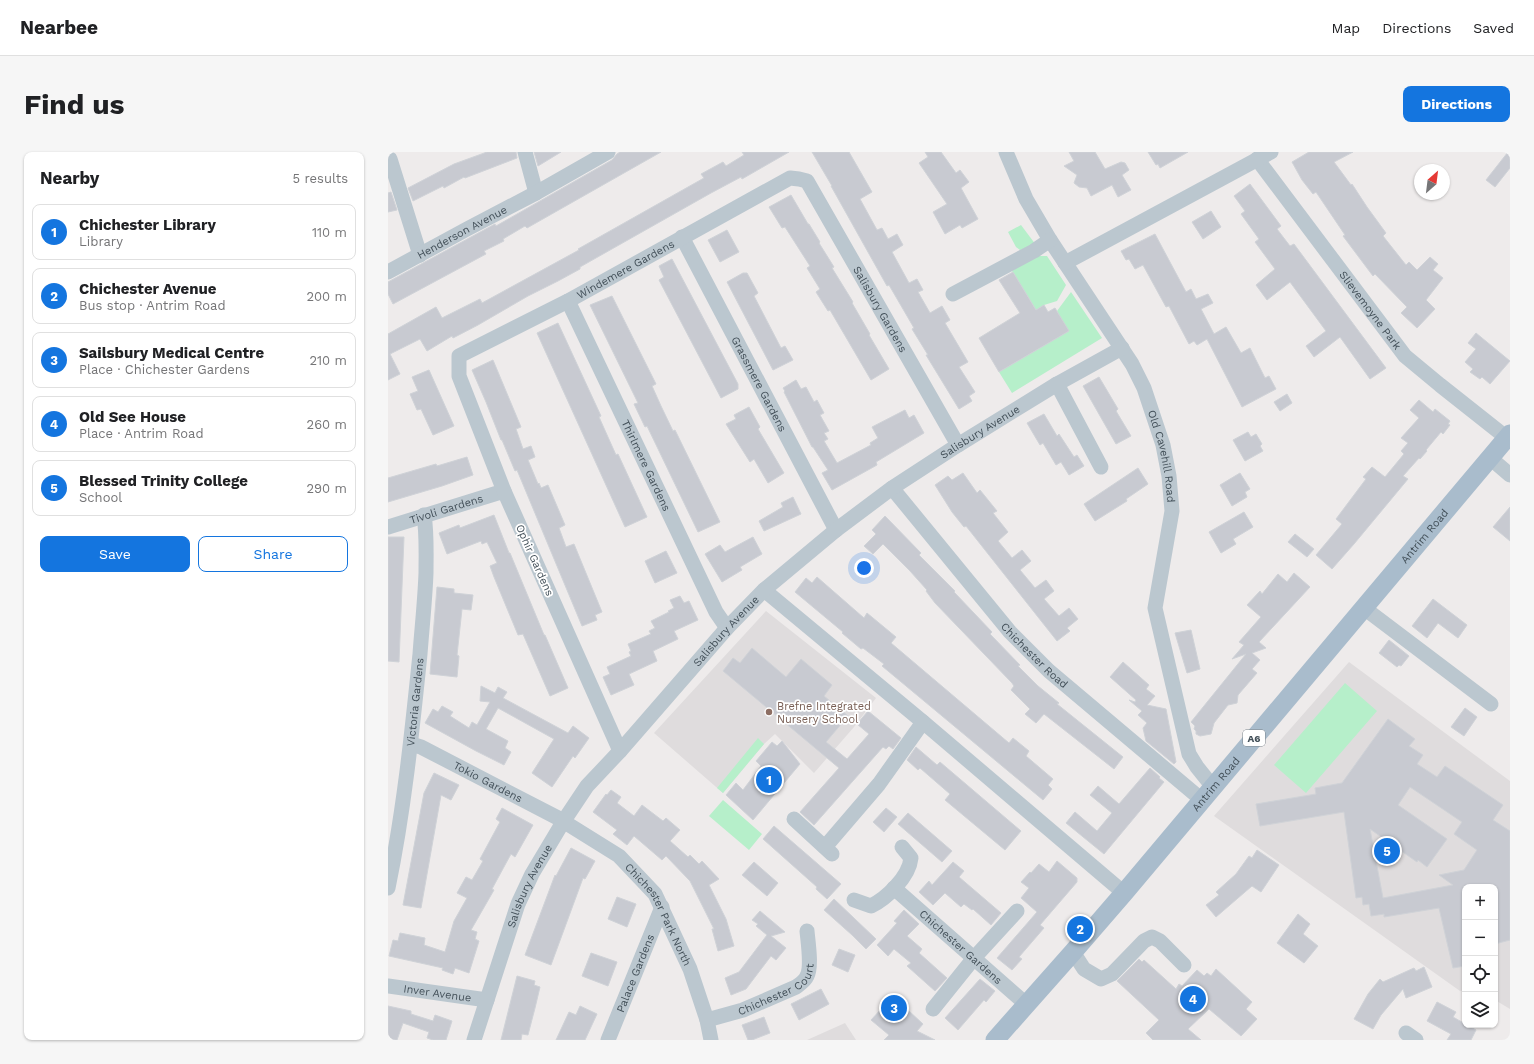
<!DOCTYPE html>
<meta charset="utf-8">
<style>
:root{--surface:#fff;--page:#f6f6f6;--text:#202124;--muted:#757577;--line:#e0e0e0;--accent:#1475df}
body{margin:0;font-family:"Work Sans",sans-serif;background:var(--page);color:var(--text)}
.controls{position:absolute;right:12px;bottom:12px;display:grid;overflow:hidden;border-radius:8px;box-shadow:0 1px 3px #0004}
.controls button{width:36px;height:36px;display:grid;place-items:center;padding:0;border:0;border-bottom:1px solid var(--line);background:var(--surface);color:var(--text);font:20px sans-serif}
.compass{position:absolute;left:1026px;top:12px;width:36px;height:36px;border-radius:50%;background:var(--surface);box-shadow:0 1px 3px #0004;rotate:28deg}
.you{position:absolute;left:476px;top:416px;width:14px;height:14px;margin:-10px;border:3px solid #fff;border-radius:50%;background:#1a73e8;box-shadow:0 0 0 6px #1a73e833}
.badge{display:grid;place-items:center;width:26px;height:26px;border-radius:50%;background:var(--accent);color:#fff;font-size:13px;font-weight:700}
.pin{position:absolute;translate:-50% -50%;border:2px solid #fff;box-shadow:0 1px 4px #0006}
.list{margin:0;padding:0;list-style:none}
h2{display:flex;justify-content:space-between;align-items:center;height:52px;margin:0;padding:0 16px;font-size:17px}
h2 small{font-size:13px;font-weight:400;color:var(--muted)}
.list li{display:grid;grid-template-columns:26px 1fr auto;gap:12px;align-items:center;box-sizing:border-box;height:56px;margin:0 8px 8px;padding:0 8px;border:1px solid var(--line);border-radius:8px}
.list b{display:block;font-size:15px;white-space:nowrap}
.list p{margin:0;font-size:13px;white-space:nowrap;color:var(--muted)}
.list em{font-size:13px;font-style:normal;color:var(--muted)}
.actions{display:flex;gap:8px;padding:12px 16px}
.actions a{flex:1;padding:9px 0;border:1px solid var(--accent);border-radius:8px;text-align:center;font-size:14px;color:var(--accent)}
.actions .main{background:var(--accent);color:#fff}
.icon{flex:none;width:22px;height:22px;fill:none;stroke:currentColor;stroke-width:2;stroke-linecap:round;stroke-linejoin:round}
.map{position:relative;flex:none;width:1122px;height:888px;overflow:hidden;border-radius:8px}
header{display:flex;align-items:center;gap:24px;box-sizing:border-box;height:56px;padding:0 20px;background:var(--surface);border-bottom:1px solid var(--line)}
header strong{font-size:19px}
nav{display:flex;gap:22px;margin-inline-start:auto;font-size:14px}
.intro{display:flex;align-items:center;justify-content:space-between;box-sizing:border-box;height:96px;padding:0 24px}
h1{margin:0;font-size:28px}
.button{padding:10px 18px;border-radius:8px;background:var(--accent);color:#fff;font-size:14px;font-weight:700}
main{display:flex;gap:24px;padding:0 24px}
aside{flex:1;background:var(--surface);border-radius:8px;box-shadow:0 1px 3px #0004}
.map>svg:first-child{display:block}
.education{fill:#dfdcdd}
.green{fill:#b6efca}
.building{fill:#c8cad1;stroke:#cfd2d7;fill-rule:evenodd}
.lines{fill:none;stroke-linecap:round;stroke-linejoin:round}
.minor{stroke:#bbc7cf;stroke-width:15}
.major{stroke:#a9bccc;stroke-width:19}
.education-dot{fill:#8d6e63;stroke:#fff;stroke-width:1.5}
.labels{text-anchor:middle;stroke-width:3.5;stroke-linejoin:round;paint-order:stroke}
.shield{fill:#fff;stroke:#7b848b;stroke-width:1}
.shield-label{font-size:10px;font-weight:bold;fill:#435059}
.street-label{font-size:11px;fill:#435059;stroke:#fff}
.education-label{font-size:11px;fill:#785e54;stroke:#fff;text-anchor:start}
</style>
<header>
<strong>Nearbee</strong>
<nav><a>Map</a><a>Directions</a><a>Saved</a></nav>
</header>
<div class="intro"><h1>Find us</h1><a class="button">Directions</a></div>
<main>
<aside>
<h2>Nearby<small>5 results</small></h2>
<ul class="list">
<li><span class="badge">1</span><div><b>Chichester Library</b><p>Library</p></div><em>110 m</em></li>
<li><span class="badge">2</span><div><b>Chichester Avenue</b><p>Bus stop · Antrim Road</p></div><em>200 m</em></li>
<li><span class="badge">3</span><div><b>Sailsbury Medical Centre</b><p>Place · Chichester Gardens</p></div><em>210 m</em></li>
<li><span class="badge">4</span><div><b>Old See House</b><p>Place · Antrim Road</p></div><em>260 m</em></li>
<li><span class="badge">5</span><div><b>Blessed Trinity College</b><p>School</p></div><em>290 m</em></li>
</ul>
<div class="actions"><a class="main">Save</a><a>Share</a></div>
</aside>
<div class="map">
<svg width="1122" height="888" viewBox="0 0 1122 888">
<rect width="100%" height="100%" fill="#eeebeb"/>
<!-- education -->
<path class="education" d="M378,459L488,546L466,575L426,621L387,582L376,592L335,641L266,581Z
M961,510L1122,629V857L1107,848V735H1077V838L1072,839L826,664Z
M457,871L468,888H419Z"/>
<!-- green -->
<path class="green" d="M633,73L648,93L632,98L628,95L620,80Z
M648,104H659L678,133L669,149L656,153L648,158L624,119Z
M683,140L714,186L624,241L611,220L680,179L669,159Z
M957,531L989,559L918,641L886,613Z
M370,586L376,592L335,641L329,636Z
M335,648L374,682L361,698L321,664Z"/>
<!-- building -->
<path class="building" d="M99,0H128L129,6L77,26L76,25L56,36L55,34L25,49L20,36L66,12Z
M146,0H173L150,14Z
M232,0H273L139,76L137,74L115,87L116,89L96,99L98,102L5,152L0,142V130L107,72L108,74L224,8L229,2Z
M354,0H401L354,27L353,25L323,41L192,115V117L170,129L140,144L90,173L65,186L64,184L39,199L32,187L2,202L12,222L0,228V182L48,155L54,166L92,147L94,151L191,98L190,97L316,26L313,22L335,10L338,14L356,3Z
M424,0H461L484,40L472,47L489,78L494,76L500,87L509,82L515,93L504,100L521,131L529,127L535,138L530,140L542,161L554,154L562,168L557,171L580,210L571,215L587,240L581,244L584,249L571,257L538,203H540L524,177L526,176L501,133L499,134L443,34H444Z
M537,0H553L568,21L572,18L581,30L573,36L590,67L574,76L572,73L557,82L545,60L559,52L531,11L540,5Z
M681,0H707L717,17L733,10L737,11L741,18L734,23L743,38L730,45L724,33L703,44L699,36L691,35L686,31L689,23L676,14L686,9Z
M760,0H800L772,16L770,12L768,13Z
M921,0H965L946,10L963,33L964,32L979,55L998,81L995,84L1018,113L1021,110L1029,118L1042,105L1050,112L1045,118L1055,126L1038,148L1047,157L1029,176L1013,161L1019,155L987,122L985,124L955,84L957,83L928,40L925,42L914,28L904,10Z
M1120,0H1122V16L1107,35L1098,28Z
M862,32L893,74L889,77L902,94L906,92L998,216L982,227L952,185L926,205L918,194L938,179L902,130L879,148L868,133L887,117L867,90L871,87L853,62L857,59L846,44Z
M3,40L9,58L0,60V41Z
M403,43L420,72H421L432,90L431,91L446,115L444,116L465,150L464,151L482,182L481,183L501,217L483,228L442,158L440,159L428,140L432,137L419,116L422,114L397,75L394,76L381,55Z
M823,59L833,75L815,87L804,70Z
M339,78L351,100L332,110L320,88Z
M767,82L798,140L803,137L808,147L820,142L825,151L813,157L826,182L838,175L853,201L862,196L877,226L881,224L888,237L854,255L819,187L809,193L806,189L801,192L781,154L778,155L755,113L747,117L741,107L738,108L733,99Z
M284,107L350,232V237L333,246L271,128L276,125L271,114Z
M625,120L648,158L656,153L660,160L667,156L681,179L611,220L591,186L632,161L611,128Z
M355,121H359L370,141L366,144L393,196L397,194L405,208L385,218L339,130Z
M224,144L268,232L264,234L273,254L285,279L287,278L332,370L310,380L259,274L257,275L246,252L250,251L202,153Z
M170,171L213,264L211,265L228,303L230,302L259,365L237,375L149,181Z
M1088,181L1122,209L1102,232L1094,225L1092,227L1082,220L1085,217L1077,210L1088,197L1080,191Z
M105,208L133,275L128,277L135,297L143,294L147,305L140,308L150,332L151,331L153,336L160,333L177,373L171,376L178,395L186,392L214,460L207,463L209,468L194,474L129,318L127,319L114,288H113L98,250L84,218Z
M41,218L66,274L45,283L33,257L29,258L22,242L30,239L24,225Z
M711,225L730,257L728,259L743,284L728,292L695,234Z
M408,228L413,237L418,235L426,250L429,248L436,261L432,263L441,279L436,281L440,287L436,289L449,311L483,293L482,291L490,286L484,275L517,258L521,266L526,263L536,281L488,310L489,313L444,338L434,321L440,318L425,295H424L396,240L397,239L395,236Z
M899,242L904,251L892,259L886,250Z
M1031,248L1045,260L1047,257L1062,269L1060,272L1062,273L1055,282L1053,280L1038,298L1039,299L1032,307L1031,306L1015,324L1020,327L966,392L944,417L928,403L954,372L948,367L978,327L975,325L984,315L997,325L1016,302L1013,299L1020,291L1013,286L1031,266L1022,258Z
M361,255L372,275L370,277L396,321L380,331L366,307L362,310L338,272L348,267L346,263Z
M656,262L669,284L671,282L686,305L689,303L696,314L681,323L673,310L668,313L655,291L652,293L639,271Z
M860,280L863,285L868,282L874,292L872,294L875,299L857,309L845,288Z
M79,305L85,323L54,334L0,350V326L48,312L49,314Z
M750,316L760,332L738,347L739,349L707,369L696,352Z
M575,321L589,341L592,338L609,359L605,361L620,380L610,389L624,406L634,398L643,409L632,418L647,436L658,428L666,439L656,447L671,464L681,456L690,467L679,476L682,479L669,489L578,374L576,375L564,360L547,333L560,324L564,328Z
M852,321L862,337L857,340L859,345L844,354L832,333Z
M405,345L413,362L376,379L371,369L395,355L393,351Z
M1122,355V389L1105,375Z
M856,360L865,375L845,387L848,392L833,401L821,380Z
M106,363L121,401H122L156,483H157L180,536L162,544L135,482L130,483L106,425L102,414L109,411L99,390L94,392L93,389L59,402L51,381L71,373L72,376Z
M497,364L533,401L531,403L567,439L566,440L604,480L602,482L632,513L630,514L650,534L671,551L669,552L735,605L726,617L656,562L648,571L637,562L642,557L623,538L626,534L624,531L547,451L538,439L539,438L522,419L495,392L485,402L476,394L488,382L484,378Z
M907,382L926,397L919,405L900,390Z
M0,385H16L11,510L0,509Z
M365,385L374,402L352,415L354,418L334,430L317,402L332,393L337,400Z
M278,399L289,421L267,431L257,409Z
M906,421L922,435L871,490L878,496L864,501L872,508L864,517L869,521L850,543L849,551L840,553L826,571L823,582L812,584L808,582V579L806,577L807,574L803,570L858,502L844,507L856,493L851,490L873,465L859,453L872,439L874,442L890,422L899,430Z
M429,425L476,466L479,461L508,485L503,491L608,580L621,591L625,586L641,599L638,604L665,627L660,633L664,637L655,648L494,514L496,512L475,496L473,497L454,481L455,480L407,440L418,426L424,431Z
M49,435L66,437V441L85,443L83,458L74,457L69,503L71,504L69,525L42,522Z
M292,444L296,451L301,449L310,468L286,479L290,487L265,499L269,509L241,522L246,533L223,543L215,525L222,522L219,515L243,504L241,500L243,499L240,492L263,482L261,479L267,476L263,469L281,460L280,459L286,456L282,448Z
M1045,447L1079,473L1070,486L1050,471L1039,486L1024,474Z
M803,478L812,517L799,521L787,481Z
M1001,488L1021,504L1013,514L1011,513L1009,515L991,501Z
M364,496L398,525L413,507L444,533L436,544L460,564L438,590L459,607L481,582L469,572L480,559L513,586L505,597L501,594L498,597L495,595L426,673L412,660L451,616L335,519L345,506L352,511Z
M735,510L761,533L758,537L767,544L759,553L778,557L788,610L786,612L758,589L755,576L759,571L750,563L754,559L741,548L747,550L748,548L722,525Z
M93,534L107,541L110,535L119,540L115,546L180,581L185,574L201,586L187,606L185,604L164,635L144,621L166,587L110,556L98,577L120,589L117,596L123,600L116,613L88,599L37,571L45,557L50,560L54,554L65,560L62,564L81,576L84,570L89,573L102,550L92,549Z
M1077,556L1089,565L1076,584L1063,575Z
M1000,567L1027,587L1021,594L1035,603L1029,612L1049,625L1057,614L1115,653L1105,668L1122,679V788L1107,792V735H1077V814L1065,816L1051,756L996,765V762L983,764L981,752L975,753L974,745L968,746L956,660L872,674L868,652L928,642L927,636L954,631ZM1022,635L1074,670L1066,682L1089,698L1076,718L1051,723L1065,733L995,746L982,677L1029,710L1030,708L1039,715L1059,687L1010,653Z
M394,589L412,612L365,668L338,643L348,631L355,638L373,614L368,609L384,590L389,594Z
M528,595L549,613L552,610L633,679L617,698L557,648L562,642L532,616L530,618L519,608Z
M762,616L772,625L771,626L776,630L716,702L678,671L687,660L709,679L724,661L702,643L710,634L731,652Z
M46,621L71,633L63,648L53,643L33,756L15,753L36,641Z
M223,638L233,645L229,651L246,664L254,653L275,669L278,666L292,678L282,689L300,705L302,703L311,712L314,709L331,727L321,733L338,767L346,794L330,799L324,777H326L302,729L278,704L274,708L246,684L239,693L225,682L229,678L205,660L218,642L219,643Z
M114,656L145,673L127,705L123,702L104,737L106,738L83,778L89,780L87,787L91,789L81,821L67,816L65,822L54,818L55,816L1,804L5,788L10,789L12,781L37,786L36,793L57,800L66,769L79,746L69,741L78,725L84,728L95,709L92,707L112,670L108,667Z
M498,656L509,665L496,680L485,670Z
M520,661L564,699L554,710L510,672Z
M386,674L453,732L439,747L428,737L429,735L375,687Z
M183,696L207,709L197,727L195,726L163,813L137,803L167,723L168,724Z
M869,698L891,713L873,740L864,734L828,765L818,753L831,743L828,740L848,722L861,704L864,706Z
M669,709L689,726V730L652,773L656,776L631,805L634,807L624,818L609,806L649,760L633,746L641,736L633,730L642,720L643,721L651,712L661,720Z
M366,710L390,731L379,744L354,723Z
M565,710L576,719L571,725L613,761L603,773L585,757L584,758L576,752L573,755L557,741L545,753L531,740L541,729L544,733Z
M229,745L248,752L239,775L220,767Z
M446,747L488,787L478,797L464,783L436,758Z
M516,758L531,772L519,784L534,797L531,801L559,826L547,839L519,814L523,811L506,797L500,804L489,793L509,771L506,769Z
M372,759L397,780L383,784L398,796L388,808L383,804L358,837L343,843L337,826L351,820L379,783L368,774L370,772L364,768Z
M910,762L922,772L915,782L930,794L916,811L889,791Z
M451,797L467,803L460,820L444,813Z
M203,801L229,810L220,834L194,824Z
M751,807L754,810L756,808L788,837L791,832L794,834L809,818L816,824L819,821L823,824L828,817L864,850L858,857L869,867L853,884L821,857L800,877L813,888H765L758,881L771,868L729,829Z
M1036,815L1044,835L1018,846L1015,837L993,863L985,877L966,867L980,842L992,827L995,830L1026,816L1028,819Z
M129,824L147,829L146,833L152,835L147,856L140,883L134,882L133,888H113Z
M592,827L607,839L598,850L596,848L570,878L557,866Z
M433,837L441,852L411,868L403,852Z
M505,844L535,872L529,879L547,888H496L501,883L483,868Z
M1049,850L1068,860L1065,865L1088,878L1083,888H1059L1063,882L1039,869Z
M0,854L23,859V862L45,869L47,863L64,869L58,888H45L39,886L41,880L15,871L9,888H0Z
M192,854L209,862L197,888H168L181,860L188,863Z
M376,865L382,881L364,888H360L354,873Z"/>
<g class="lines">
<!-- minor -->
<g class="minor">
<path d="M137,0L148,41"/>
<path id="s1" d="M618,0L638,47L662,88L744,212L756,236L775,293L781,324L784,359L767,456L801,602L809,615L825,635"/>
<path d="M2,7L32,103"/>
<path id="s2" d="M869,7L1017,204L1052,233L1119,286"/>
<path id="s3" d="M294,85L448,378"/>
<path d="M677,111L883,0"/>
<path id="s4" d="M0,120L79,77L148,41L220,0"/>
<path d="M565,142L646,99L662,88"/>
<path id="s5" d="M180,149L328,460L339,476"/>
<path d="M669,232L713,315"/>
<path d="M1101,305L1122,323"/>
<path id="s6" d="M504,336L622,480L661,519L814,648"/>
<path id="s7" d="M0,375L116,339"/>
<path d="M376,438L535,570L736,741"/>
<path d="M976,456L1103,552"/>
<path id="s8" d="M23,592L33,595L170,666L231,704L267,742L302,817L319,868L323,888"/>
<path id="s9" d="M232,599L116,339L71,224V204L180,149L402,26L411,27L419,29L570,293"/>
<path d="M406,667L444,702"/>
<path d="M437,695L491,632L535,570"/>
<path id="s10" d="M0,736C16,659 24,580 32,502C34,475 37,448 38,421C38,401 39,382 36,363"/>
<path id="s11" d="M506,736L639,853"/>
<path d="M466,748L483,754C499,746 521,725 523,706L514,695"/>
<path d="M685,800L696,817L713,827L724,822L756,789L764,785L772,789L796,813"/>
<path id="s12" d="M0,834L99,848"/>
<path d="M545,857L586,806L629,759"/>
<path id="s13" d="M319,868L355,858L408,835C412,832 417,829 419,824C424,815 420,790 419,779"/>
<path d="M1018,881L1028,888"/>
<path id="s14" d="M86,888L130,752L144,722L175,670L199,634L232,599L339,476L376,438L448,378L504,336L570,293L669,232L734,196"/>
<path id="s15" d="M220,888L274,755"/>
</g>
<!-- major -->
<path class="major" id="s16" d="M607,888L685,800L736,741L1122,282"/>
</g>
<!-- markers -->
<circle class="education-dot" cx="381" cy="560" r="4"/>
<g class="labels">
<!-- shield labels -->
<rect class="shield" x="855" y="578" width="22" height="16" rx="3"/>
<g class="shield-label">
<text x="866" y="590">A6</text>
</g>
<!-- street labels -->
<g class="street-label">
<text dy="4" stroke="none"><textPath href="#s4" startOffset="84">Henderson Avenue</textPath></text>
<text dy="4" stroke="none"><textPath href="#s9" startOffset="616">Windemere Gardens</textPath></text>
<text dy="4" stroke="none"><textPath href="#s9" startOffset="969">Salisbury Gardens</textPath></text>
<text dy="4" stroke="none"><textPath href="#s2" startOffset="189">Slievemoyne Park</textPath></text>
<text dy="4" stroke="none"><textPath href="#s3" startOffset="166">Grassmere Gardens</textPath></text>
<text dy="4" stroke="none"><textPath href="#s14" startOffset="812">Salisbury Avenue</textPath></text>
<text dy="4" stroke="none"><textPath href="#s1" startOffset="345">Old Cavehill Road</textPath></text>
<text dy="4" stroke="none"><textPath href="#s5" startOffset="182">Thirlmere Gardens</textPath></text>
<text dy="4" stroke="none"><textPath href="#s7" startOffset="61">Tivoli Gardens</textPath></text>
<text dy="4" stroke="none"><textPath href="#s16" startOffset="662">Antrim Road</textPath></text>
<text transform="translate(147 408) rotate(66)" y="4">Ophir Gardens</text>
<text dy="4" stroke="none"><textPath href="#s14" startOffset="488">Salisbury Avenue</textPath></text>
<text dy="4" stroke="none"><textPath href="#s6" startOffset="220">Chichester Road</textPath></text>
<text dy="4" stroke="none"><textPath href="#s10" startOffset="188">Victoria Gardens</textPath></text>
<text dy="4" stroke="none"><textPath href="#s8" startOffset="86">Tokio Gardens</textPath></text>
<text dy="4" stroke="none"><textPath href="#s16" startOffset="338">Antrim Road</textPath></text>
<text dy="4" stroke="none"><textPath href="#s14" startOffset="164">Salisbury Avenue</textPath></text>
<text dy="4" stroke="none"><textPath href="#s8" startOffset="308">Chichester Park North</textPath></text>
<text dy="4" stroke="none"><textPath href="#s11" startOffset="89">Chichester Gardens</textPath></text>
<text dy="4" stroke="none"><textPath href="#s15" startOffset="72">Palace Gardens</textPath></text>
<text dy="4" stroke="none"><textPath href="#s13" startOffset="78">Chichester Court</textPath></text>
<text dy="4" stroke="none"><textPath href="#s12" startOffset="50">Inver Avenue</textPath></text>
</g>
<!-- education labels -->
<g class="education-label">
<text x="389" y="558">Brefne Integrated<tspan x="389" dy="13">Nursery School</tspan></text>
</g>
</g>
</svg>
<div class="controls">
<button>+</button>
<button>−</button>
<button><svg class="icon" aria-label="locate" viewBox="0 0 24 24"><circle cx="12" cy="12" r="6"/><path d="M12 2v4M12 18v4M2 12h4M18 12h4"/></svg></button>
<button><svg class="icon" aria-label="layers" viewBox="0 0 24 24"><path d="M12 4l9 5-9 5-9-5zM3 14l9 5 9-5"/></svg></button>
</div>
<svg class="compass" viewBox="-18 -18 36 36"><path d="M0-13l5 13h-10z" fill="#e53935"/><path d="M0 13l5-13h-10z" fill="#757577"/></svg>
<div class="you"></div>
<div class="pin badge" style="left:381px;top:628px">1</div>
<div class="pin badge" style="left:692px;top:777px">2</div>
<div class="pin badge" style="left:506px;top:856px">3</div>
<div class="pin badge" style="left:805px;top:847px">4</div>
<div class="pin badge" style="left:999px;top:699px">5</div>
</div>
</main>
